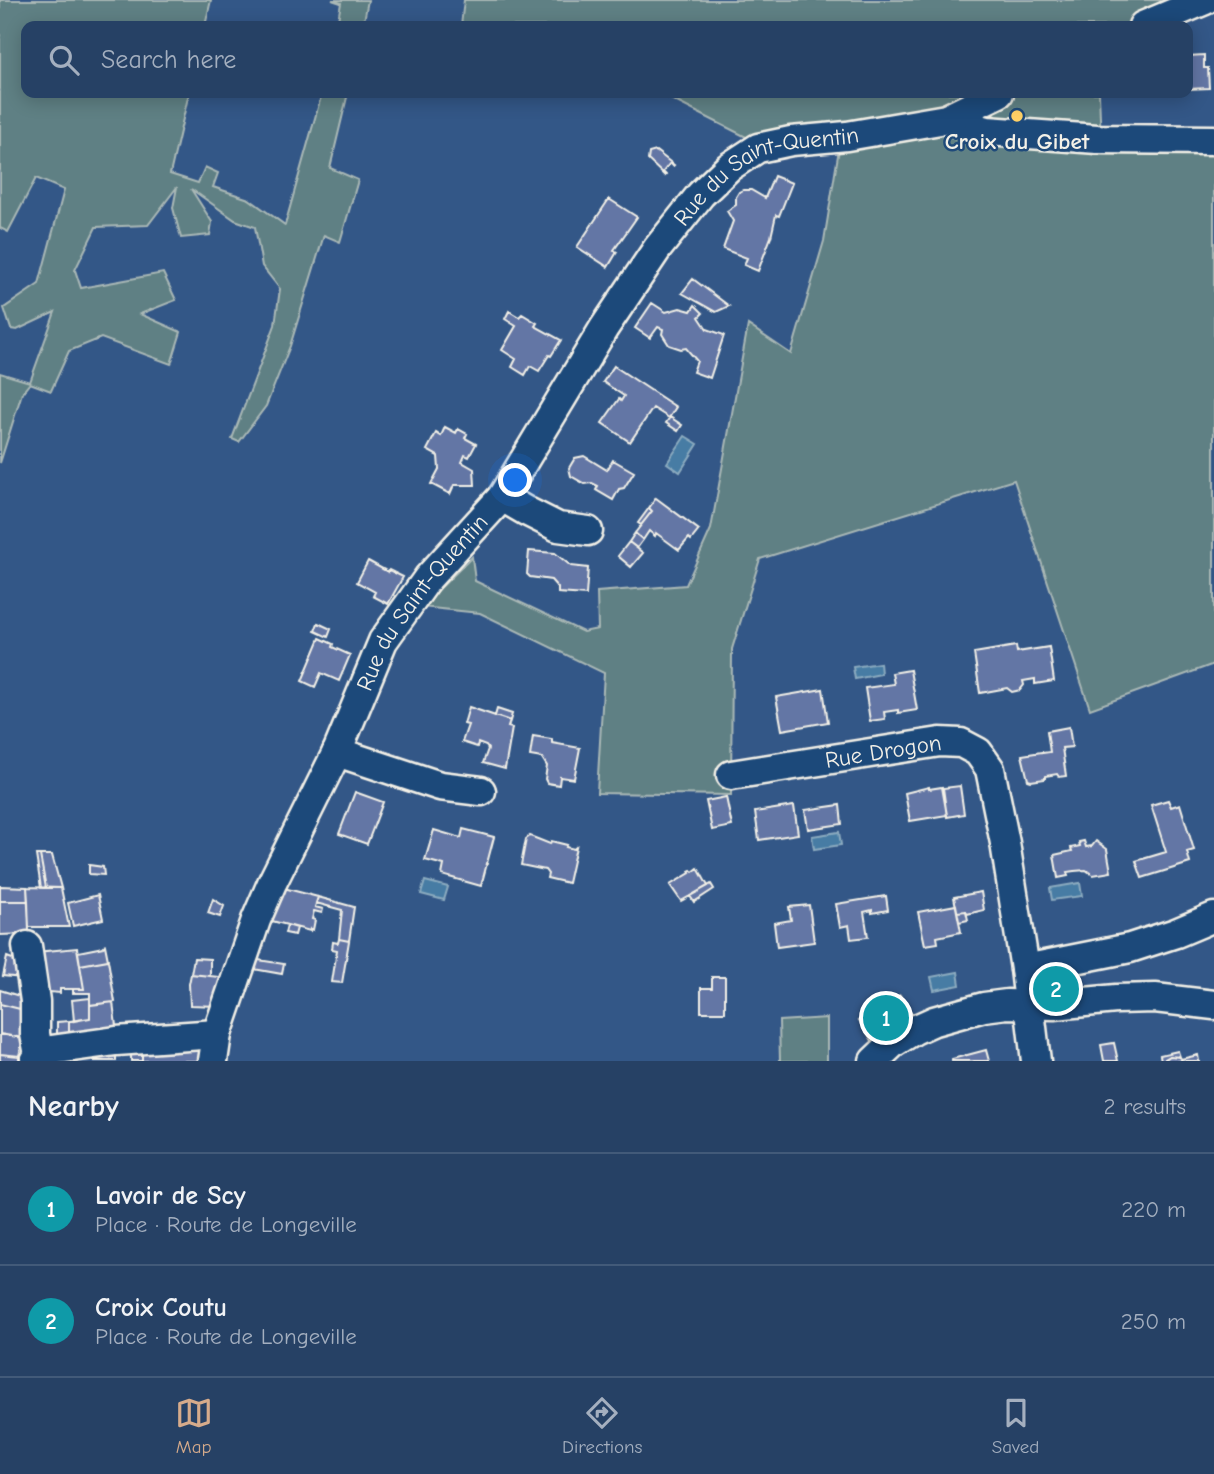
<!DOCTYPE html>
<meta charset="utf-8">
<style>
:root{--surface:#264165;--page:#324c6e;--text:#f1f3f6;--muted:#a4afbf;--line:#425a79;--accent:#d6ab8b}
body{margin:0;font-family:"Comic Neue",sans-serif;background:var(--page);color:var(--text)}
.you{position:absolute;left:516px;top:481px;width:24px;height:24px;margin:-18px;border:5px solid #fff;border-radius:50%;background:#1a73e8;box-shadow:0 0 0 10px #1a73e833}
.badge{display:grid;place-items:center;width:46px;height:46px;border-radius:50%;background:var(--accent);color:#fff;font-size:23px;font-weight:700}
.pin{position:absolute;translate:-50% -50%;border:4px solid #fff;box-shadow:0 2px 7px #0006}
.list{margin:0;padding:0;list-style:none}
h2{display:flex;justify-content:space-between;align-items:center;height:91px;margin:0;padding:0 28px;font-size:30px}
h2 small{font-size:23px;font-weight:400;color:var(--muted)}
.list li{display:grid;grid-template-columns:46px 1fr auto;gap:21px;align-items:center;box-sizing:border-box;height:112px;padding:0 28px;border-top:2px solid var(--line)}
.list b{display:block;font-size:26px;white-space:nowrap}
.list p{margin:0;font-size:23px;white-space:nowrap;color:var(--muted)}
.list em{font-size:23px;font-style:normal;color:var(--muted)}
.icon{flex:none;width:38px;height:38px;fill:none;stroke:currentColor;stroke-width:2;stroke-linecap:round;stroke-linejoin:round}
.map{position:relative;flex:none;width:1214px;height:1061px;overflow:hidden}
.search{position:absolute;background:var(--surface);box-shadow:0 4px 18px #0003;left:21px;right:21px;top:21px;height:77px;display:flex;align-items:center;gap:18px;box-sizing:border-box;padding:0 24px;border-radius:14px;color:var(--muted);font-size:26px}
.sheet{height:315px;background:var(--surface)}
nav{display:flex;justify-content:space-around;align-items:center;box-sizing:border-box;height:98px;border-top:2px solid var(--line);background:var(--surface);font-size:19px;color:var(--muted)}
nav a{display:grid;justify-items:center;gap:4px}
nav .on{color:var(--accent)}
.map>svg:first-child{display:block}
.green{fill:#5f8084;stroke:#aab8b6;stroke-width:2}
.water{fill:#477ca4;stroke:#8cabbf;stroke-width:2}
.building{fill:#6376a5;stroke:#f4f1e8;stroke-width:2}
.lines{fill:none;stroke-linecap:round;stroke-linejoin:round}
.minor-casing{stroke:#f4f1e8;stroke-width:33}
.minor{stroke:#1f4a7a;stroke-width:28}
.poi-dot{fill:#ffd166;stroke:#1f4a7a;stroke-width:2.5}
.labels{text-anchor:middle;stroke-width:5;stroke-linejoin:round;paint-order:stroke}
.poi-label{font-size:23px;font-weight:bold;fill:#f4f1e8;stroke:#1f4a7a}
.street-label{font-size:23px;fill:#f4f1e8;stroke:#1f4a7a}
</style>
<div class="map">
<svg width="1214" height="1061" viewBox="0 0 1214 1061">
<rect width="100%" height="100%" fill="#335787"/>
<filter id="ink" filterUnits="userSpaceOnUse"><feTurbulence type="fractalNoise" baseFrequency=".0143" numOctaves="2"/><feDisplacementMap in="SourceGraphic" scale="14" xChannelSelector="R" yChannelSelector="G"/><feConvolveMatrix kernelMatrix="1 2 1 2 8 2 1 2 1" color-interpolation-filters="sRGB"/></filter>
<g filter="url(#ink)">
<!-- green -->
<path class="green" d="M0,0H211L205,26H26V93H189L170,174L198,183L205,167L218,173L213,187L249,199L285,225L322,93H348L330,168L358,180L340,242L324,235L290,346L266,406L239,442L232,439L275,325L280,289L262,266L255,227L235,220L191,189L212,222L210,235L181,238L173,208L177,187L148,225L96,227L75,270L81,288L163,273L176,300L140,314L181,332L171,364L101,338L69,351L51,391L30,383L22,393L0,463V373L30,382L55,312L17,330L11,329L4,308L39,284L64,190L36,178L8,232L0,228Z
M332,0H368L363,26H337L341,3Z
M464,0H1205L1143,26H461Z
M651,93H1099L1101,144L1214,146V664L1090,709L1014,480L760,559L732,649L731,795L597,793L604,673L480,613L421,607L472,557L475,581L583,632L598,629L597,592L686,585L711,529L748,325L791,354L824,241L839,149L754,141L665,96Z
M827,1018V1061H780L779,1021Z"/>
<!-- water -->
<path class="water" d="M685,436L698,444L680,472L667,463Z
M880,663L881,674L855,679L853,667Z
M839,832L841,845L814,849L812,836Z
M425,881L448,887L444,900L421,894Z
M1080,883L1082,896L1052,900L1050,888Z
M958,972L960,985L934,990L931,977Z"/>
<!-- building -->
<path class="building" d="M1204,55V68H1208L1209,88L1188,89V56Z
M656,151L674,165L673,166L670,163L663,172L666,175L665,176L648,160L649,153Z
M774,176L792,183L779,216L776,215L771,237L758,271L744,265L747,258L723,249L733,221L727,211L736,205V197L739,192L743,190H751L765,198Z
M609,199L637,217L614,250L617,252L608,267L577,247Z
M693,279L729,306L716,312L682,293Z
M652,303L666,312L680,308L691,311L695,305L703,313L699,317L707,329L724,335L710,378L693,372L697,361L686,348L681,349L669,345L662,334L663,329L658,327L650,338L635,328Z
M509,311L519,317L522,314L537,323L535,326L561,340L551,356L549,355L539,371L530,366L525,375L512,367L516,359L502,350L516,326L505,319Z
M614,366L676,407L669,418L653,408L630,442L602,423L619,399L621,401L624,396L603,382Z
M670,417L682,425L678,431L666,423Z
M445,427L456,433L458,429L467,434L465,438L476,444L469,457L465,455L462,462L474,469L475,485H454L450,494L431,484L439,469L438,456L427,450L436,433L441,436Z
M584,456L607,470L613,460L634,472L624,488L619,489L613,500L596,490L598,486L592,483L585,484L571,476L569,468L575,458Z
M656,498L699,530L691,540L689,538L679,550L656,533L655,536L649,531L643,540L635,533L652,511L649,508Z
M649,508L652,511L641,525L638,523Z
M635,533L643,540L637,548L629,542Z
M629,542L643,553L631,567L618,556Z
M529,551L555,553L571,566L588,568L586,595L558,593V588L551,580L530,577L527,574Z
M368,561L388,572L389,570L403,577L388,604L373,596L375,592L357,582Z
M318,623L331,629L328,637L315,631Z
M320,638L333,644L332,647L350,655L339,681L321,673L315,687L302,681Z
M1016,646L1017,652L1049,647L1054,681L1035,684V679L1023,681L1024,685L1020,690L1012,692L1007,688L980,693L974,653Z
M910,670L917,710L898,713V710L884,712L885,719L870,721L865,688L894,684L892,673Z
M823,689L828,722L782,730L776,697Z
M469,707L510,721L508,727L512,728L505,769L483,763L488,749L486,746L478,743L477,747L462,742L468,725L464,724Z
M497,709L512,714L510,721L495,716Z
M1069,727L1072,747L1062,748L1066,776L1059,777L1057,774L1045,776V779L1031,781L1028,780L1022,755L1042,752V753L1050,752L1047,731Z
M533,736L552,739V743L580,748L574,779L560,777L559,785L547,783L545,779L547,766L542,758L530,756Z
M960,786L964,814L947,817L943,788Z
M929,787V789L942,787L947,815L910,821L905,793Z
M355,792L383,802L367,844L339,834Z
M726,797L732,826L712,830L706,801Z
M1168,800L1171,807L1180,804L1194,850L1187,852L1190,863L1142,878L1136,861L1166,852L1151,805Z
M840,805L842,824L808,829L805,810Z
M794,806L798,834L759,840L755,812Z
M463,829L494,837L481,886L442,875L444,865L425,860L434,830L461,838Z
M530,836L550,844L551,841L567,845L566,847L574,849L576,847L568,883L547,878L548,874L545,870L521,865L526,839Z
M1084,841L1086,847L1092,846L1096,841L1107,849L1111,872L1093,875L1086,870L1074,871L1067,872L1068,876L1058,878L1054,855L1072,851L1071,848L1080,846L1079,842Z
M36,855H40L46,888H41Z
M40,855H52L61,888H46Z
M89,865L103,867L104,875L89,874Z
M698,868L708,886L681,901L670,885L690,873L689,871L691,870L693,872Z
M711,884L714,889L694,902L690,896Z
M0,886L27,887L28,901H0Z
M27,887L61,888L69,927H29Z
M280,887L318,897L315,907L323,909L322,913L314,911L312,919L315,920L313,930L310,929V931L272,921Z
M981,892L984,910L967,914L966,911L957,912L954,897Z
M98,895L103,919L73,926L68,903Z
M886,896L888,910L872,913V910L864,912L868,937L851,939L849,925L840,927L836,904Z
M318,897L354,907L349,941L339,939L342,910L316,903Z
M213,899L224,906L220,917L208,913Z
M0,901H28L29,931L27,934L0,935Z
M809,905L814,942L777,947L774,923L791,920L789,907Z
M956,905L961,932L937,937L938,943L925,945L918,912Z
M966,911L968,920L959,922L957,912Z
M287,925L297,928L295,935L285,933Z
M339,939L349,941L342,983L332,982L337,950L332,949L333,942L338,943Z
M105,945L108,960L80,965L78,952L103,947Z
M77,948L84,989H60V993L38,991L36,952Z
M7,957L18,961L24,978L3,976Z
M194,958L210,959V976L191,974Z
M252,959L284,964L282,974L248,968Z
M108,960L115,1002L90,1005V993H73V989H84L80,965Z
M191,974L229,978L218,1006L190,1005L189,984Z
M712,977H725V1012H701V988H712Z
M0,990L26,998L28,1011L0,1004Z
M900,995L913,1016L873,1042L859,1020Z
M90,998V1018L74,1021L72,1000Z
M113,1002L117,1034L69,1040V1021L90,1018V1005Z
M0,1004L28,1011L23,1038L0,1034Z
M69,1021V1040L57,1041V1022Z
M0,1034L23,1038L19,1056L0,1054Z
M1114,1043L1118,1061H1104L1101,1045Z
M142,1044V1061H131V1045Z
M142,1044L201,1045V1061H142Z
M986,1050L989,1061H952V1059Z
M1178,1051L1180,1057L1170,1056L1161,1061L1160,1055Z
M0,1054L19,1056V1061H0Z
M116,1054V1061H94V1055Z
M1198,1055L1199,1061H1163L1170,1056L1180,1057L1181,1059Z"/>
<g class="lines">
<defs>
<g id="minor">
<path d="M1143,26L1205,0"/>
<path d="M946,119L987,131L1097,139L1214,140"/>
<path d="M502,497L526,511L558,527L588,531"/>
<path d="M337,752L440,786L481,791"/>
<path id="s1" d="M731,775L940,742L961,743L978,752L990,769L1005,843L1025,969L1036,1061"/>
<path d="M27,946L35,1001V1034L39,1055"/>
<path d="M1025,969L1130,948L1176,933L1214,917"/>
<path d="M35,1061L39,1055L51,1050L116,1041L217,1034"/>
<path id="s2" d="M213,1061L217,1034L256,920L272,883L337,752L383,641L428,578L502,497L604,328L657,249L701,194L729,167L758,148L791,141L847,136L946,119L999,93"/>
<path d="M874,1061L893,1043L914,1030L934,1021L984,1007L1007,1004L1054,1005L1116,999L1155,998L1214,1005"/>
</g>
</defs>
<!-- minor casing -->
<use href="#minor" class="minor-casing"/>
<!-- minor -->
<use href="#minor" class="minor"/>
</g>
</g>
<!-- markers -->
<circle class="poi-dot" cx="1017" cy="116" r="7"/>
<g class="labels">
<!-- poi labels -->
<g class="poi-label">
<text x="1017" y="149">Croix du Gibet</text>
</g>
<!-- street labels -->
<g class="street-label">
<text dy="8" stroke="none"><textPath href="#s2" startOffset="1074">Rue du Saint-Quentin</textPath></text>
<text dy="8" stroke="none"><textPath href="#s2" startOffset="508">Rue du Saint-Quentin</textPath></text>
<text dy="8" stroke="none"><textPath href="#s1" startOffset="154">Rue Drogon</textPath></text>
</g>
</g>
</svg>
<div class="you"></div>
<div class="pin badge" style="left:886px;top:1018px;background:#0f9aa8">1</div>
<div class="pin badge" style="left:1056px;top:989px;background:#0f9aa8">2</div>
<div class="search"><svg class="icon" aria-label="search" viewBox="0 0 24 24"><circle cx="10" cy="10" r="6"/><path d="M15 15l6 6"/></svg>Search here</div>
</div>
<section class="sheet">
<h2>Nearby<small>2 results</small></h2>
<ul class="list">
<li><span class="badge" style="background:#0f9aa8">1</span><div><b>Lavoir de Scy</b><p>Place · Route de Longeville</p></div><em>220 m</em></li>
<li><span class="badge" style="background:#0f9aa8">2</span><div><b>Croix Coutu</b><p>Place · Route de Longeville</p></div><em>250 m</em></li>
</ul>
</section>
<nav>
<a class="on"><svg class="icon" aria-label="map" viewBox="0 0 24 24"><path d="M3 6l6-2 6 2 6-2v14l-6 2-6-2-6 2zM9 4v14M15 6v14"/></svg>Map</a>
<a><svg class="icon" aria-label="directions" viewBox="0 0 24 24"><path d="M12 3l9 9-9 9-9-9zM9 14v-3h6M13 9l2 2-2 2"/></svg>Directions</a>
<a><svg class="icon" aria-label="saved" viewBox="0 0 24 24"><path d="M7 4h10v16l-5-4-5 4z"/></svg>Saved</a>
</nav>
